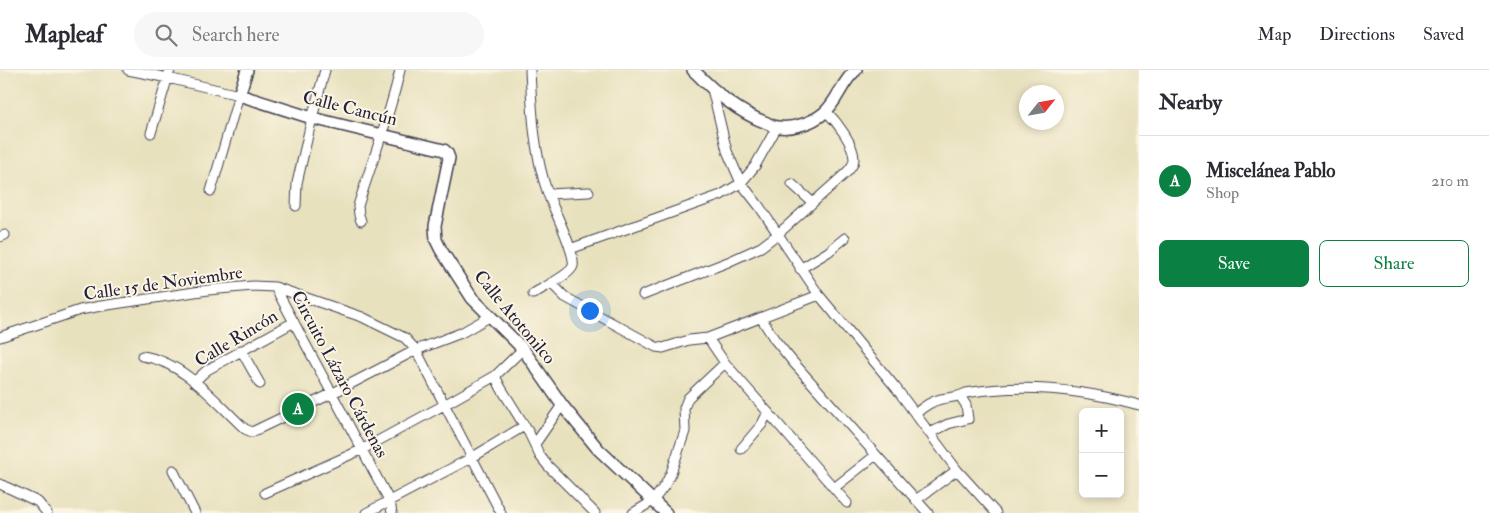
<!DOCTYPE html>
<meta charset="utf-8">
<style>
:root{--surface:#fff;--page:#f7f7f7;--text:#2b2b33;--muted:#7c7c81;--line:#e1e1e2;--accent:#0b8043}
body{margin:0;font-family:"IM FELL Double Pica",serif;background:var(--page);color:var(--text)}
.controls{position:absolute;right:15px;bottom:15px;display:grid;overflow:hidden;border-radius:8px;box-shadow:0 2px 8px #0003}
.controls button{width:45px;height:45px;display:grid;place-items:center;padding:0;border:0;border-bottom:1px solid var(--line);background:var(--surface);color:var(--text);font:25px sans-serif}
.compass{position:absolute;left:1019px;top:15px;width:45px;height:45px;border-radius:50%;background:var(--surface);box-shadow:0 2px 8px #0003;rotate:59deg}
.you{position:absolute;left:589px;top:240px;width:18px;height:18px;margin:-12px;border:4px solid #fff;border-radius:50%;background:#1a73e8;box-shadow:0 0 0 8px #1a73e833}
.badge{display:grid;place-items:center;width:32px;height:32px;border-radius:50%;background:var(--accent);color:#fff;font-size:16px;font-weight:700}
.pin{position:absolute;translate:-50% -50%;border:2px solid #fff;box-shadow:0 1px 5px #0006}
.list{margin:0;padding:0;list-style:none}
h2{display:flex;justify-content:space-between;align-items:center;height:65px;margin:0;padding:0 20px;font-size:21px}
h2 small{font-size:16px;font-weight:400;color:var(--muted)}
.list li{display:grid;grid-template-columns:32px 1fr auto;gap:15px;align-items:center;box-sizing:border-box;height:90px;padding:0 20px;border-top:1px solid var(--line)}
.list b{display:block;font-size:19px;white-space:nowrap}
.list p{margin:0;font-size:16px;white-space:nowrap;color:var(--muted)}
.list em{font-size:16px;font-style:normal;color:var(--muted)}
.actions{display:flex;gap:10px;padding:15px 20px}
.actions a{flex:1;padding:11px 0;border:1px solid var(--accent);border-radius:8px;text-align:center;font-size:18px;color:var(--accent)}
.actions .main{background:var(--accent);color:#fff}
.icon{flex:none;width:28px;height:28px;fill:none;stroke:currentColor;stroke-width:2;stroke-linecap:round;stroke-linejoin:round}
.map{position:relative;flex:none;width:1139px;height:443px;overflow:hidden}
header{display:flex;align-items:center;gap:30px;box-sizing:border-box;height:70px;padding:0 25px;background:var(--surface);border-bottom:1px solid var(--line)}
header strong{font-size:24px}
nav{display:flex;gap:28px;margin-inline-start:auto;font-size:18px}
.search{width:350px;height:45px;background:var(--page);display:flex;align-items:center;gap:12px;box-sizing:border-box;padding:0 18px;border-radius:28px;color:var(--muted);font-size:19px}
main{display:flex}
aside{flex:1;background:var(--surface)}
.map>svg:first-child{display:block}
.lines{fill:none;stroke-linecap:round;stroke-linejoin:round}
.minor-casing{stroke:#403f4f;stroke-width:11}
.tertiary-casing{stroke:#403f4f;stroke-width:14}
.minor{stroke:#fff;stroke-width:9}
.tertiary{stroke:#fff;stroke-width:11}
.labels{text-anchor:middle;stroke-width:4;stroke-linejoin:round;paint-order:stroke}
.street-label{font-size:18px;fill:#22223b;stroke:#fcf5e5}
</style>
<header>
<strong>Mapleaf</strong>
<div class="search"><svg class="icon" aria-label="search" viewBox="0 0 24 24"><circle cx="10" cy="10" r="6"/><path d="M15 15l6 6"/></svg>Search here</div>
<nav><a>Map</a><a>Directions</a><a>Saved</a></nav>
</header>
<main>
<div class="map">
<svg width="1139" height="443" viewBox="0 0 1139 443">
<rect width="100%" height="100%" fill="#fcf5e5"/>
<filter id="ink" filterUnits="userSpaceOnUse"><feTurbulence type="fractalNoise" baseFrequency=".02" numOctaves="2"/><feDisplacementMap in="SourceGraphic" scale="10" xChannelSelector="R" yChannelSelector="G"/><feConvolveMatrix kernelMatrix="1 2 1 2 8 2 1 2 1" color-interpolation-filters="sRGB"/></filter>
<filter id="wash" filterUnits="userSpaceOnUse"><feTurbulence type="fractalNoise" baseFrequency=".0096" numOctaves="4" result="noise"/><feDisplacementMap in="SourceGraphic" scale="20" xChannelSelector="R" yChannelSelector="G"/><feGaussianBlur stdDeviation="1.12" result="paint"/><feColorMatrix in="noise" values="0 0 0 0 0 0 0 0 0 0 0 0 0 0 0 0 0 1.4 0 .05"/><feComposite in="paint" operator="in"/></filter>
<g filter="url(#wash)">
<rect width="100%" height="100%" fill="#e8e1be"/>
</g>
<g filter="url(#ink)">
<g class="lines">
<defs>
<path id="minor" d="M128,0L168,8L239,25L211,121
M530,0C532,41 534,85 548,124C553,138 576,183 573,196C570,205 542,218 533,224
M712,19L727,81L741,113L759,136L819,225L896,318L957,400L996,443
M151,63L170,0
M792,114L812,132
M548,124L589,122
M296,136L297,113L312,48L325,0
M361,151L359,145L358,136C372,91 390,46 400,0
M0,167L5,165
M570,179L721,125L741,113L755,96L777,57
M800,199L828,182L845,168
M551,213L565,227L656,277L663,278L689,270L708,268L819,225
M275,217L390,432L392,443
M643,225L728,192L761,177L778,164L846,103C850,99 854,95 854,89C854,74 837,52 826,41
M761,248L775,270L793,292L928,443
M0,267L80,240L101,236L208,220L253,216L275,217L362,247L405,268L416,280L501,443
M708,268L725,293L847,433
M241,280L260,314
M142,286C183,291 216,332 245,359L252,362L333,323L416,280L461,263L491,246
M495,306L501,318L529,363L540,386L548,396L595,443
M194,312L207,300L294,252
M915,344C923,337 931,331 941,329C950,327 957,328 966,323C1025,313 1081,319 1139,335
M930,363L948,354L968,349L966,335L960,326
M535,374L562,335
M741,379L762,354L768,342
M173,400L195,443
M0,414L38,432L47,443
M834,418L876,385
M265,423L363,379L444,335L495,306L523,279
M916,430L957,400
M366,443L473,387L524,356
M633,443L653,431L665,415L671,403L685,361L684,338L688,328L725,293"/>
<path id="tertiary" d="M247,0L239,25L312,48L444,80L447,83L449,88L435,156L436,170L441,180L472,228L523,279L562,335L598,379L666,443
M693,0C715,22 737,42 767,53C770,55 774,57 778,57C793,59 812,53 824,43C838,31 842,11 856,0"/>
</defs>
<!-- minor casing -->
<use href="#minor" class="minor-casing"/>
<!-- tertiary casing -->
<use href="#tertiary" class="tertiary-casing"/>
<!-- minor -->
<use href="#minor" class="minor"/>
<!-- tertiary -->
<use href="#tertiary" class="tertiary"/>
</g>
</g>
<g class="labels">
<!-- street labels -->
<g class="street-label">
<text transform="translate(350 38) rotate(14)" y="6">Calle Cancún</text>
<text transform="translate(163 213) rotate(-8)" y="6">Calle 15 de Noviembre</text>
<text transform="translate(515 247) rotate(50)" y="6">Calle Atotonilco</text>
<text transform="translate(236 268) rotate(-31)" y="6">Calle Rincón</text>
<text transform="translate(340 304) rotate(62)" y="6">Circuito Lázaro Cárdenas</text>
</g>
</g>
</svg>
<div class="controls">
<button>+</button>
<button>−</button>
</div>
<svg class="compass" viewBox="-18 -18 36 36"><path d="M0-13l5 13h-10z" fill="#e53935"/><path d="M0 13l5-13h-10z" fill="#7c7c81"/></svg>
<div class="you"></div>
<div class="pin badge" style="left:298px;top:339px">A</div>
</div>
<aside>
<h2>Nearby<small></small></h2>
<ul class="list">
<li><span class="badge">A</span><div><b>Miscelánea Pablo</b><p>Shop</p></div><em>210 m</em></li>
</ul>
<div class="actions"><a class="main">Save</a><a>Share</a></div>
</aside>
</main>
